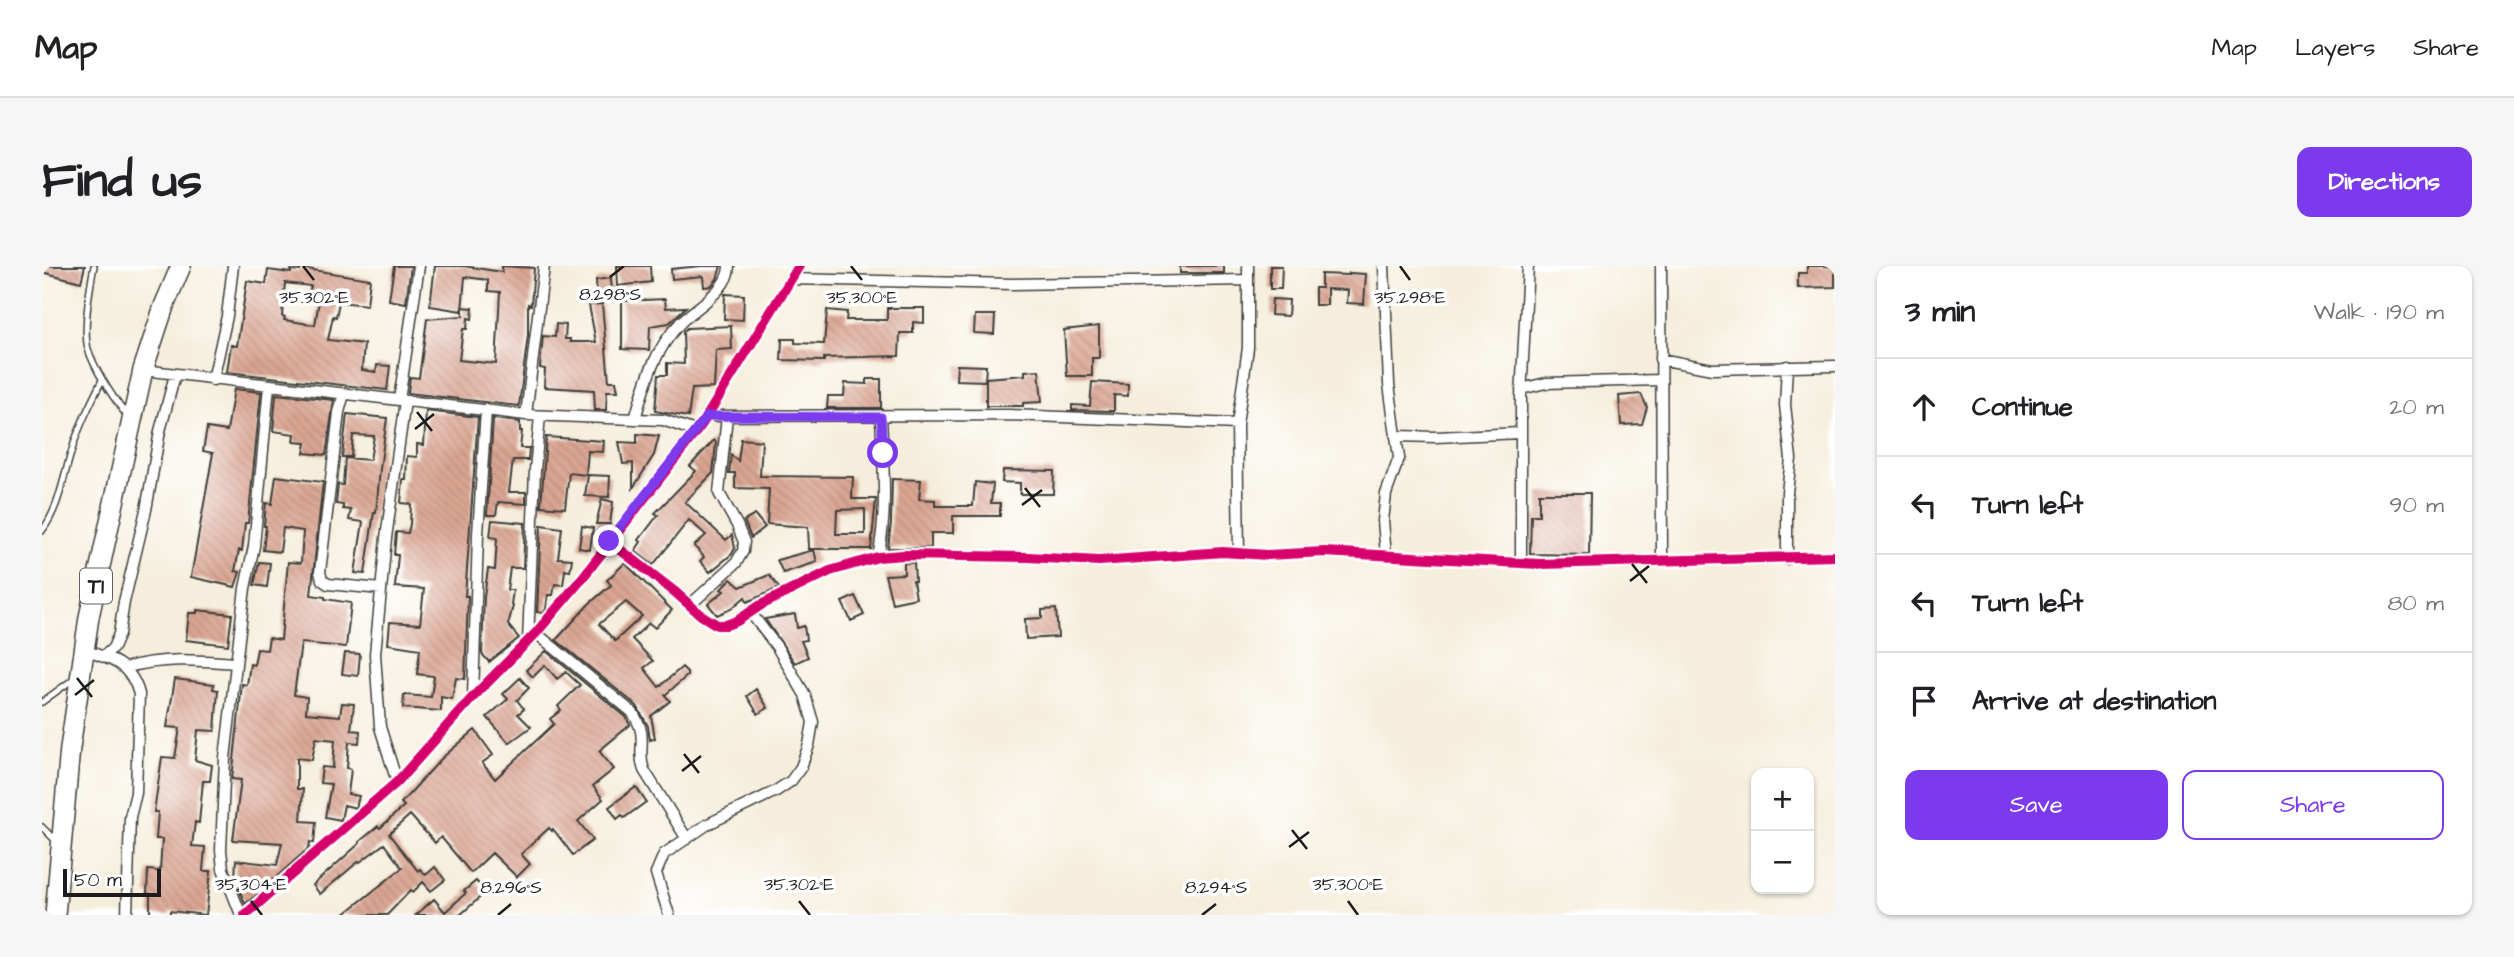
<!DOCTYPE html>
<meta charset="utf-8">
<style>
:root{--surface:#fff;--page:#f6f6f6;--text:#202124;--muted:#757577;--line:#e0e0e0;--accent:#7c3aed}
body{margin:0;font-family:"Architects Daughter",sans-serif;background:var(--page);color:var(--text)}
.controls{position:absolute;right:21px;bottom:21px;display:grid;overflow:hidden;border-radius:14px;box-shadow:0 2px 5px #0004}
.controls button{width:63px;height:63px;display:grid;place-items:center;padding:0;border:0;border-bottom:2px solid var(--line);background:var(--surface);color:var(--text);font:35px sans-serif}
.scale{position:absolute;left:21px;bottom:18px;width:98px;box-sizing:border-box;padding-left:7px;border:4px solid #1c1c1c;border-top:0;font-size:19px;line-height:24px;white-space:nowrap;color:#1c1c1c;-webkit-text-stroke:5px #fff;paint-order:stroke}
.stop{position:absolute;width:21px;height:21px;margin:-16px;border:5px solid #7c3aed;border-radius:50%;background:#fff}
.stop.end{background:#7c3aed;border-color:#fff;box-shadow:0 2px 7px #0008}
.list{margin:0;padding:0;list-style:none}
h2{display:flex;justify-content:space-between;align-items:center;height:91px;margin:0;padding:0 28px;font-size:30px}
h2 small{font-size:23px;font-weight:400;color:var(--muted)}
.list li{display:grid;grid-template-columns:46px 1fr auto;gap:21px;align-items:center;box-sizing:border-box;height:98px;padding:0 28px;border-top:2px solid var(--line)}
.list b{display:block;font-size:26px;white-space:nowrap}
.list em{font-size:23px;font-style:normal;color:var(--muted)}
.actions{display:flex;gap:14px;padding:21px 28px}
.actions a{flex:1;padding:16px 0;border:2px solid var(--accent);border-radius:14px;text-align:center;font-size:24px;color:var(--accent)}
.actions .main{background:var(--accent);color:#fff}
.icon{flex:none;width:38px;height:38px;fill:none;stroke:currentColor;stroke-width:2;stroke-linecap:round;stroke-linejoin:round}
.map{position:relative;flex:none;width:1793px;height:649px;overflow:hidden;border-radius:14px}
header{display:flex;align-items:center;gap:42px;box-sizing:border-box;height:98px;padding:0 35px;background:var(--surface);border-bottom:2px solid var(--line)}
header strong{font-size:33px}
nav{display:flex;gap:38px;margin-inline-start:auto;font-size:24px}
.intro{display:flex;align-items:center;justify-content:space-between;box-sizing:border-box;height:168px;padding:0 42px}
h1{margin:0;font-size:49px}
.button{padding:18px 32px;border-radius:14px;background:var(--accent);color:#fff;font-size:24px;font-weight:700}
main{display:flex;gap:42px;padding:0 42px}
aside{flex:1;background:var(--surface);border-radius:14px;box-shadow:0 2px 5px #0004}
.map>svg:first-child{display:block}
.building{fill:url(#building-back-hatch);fill-rule:evenodd}
.lines{fill:none;stroke-linecap:round;stroke-linejoin:round}
.service-casing{stroke:#3d3c39;stroke-width:8}
.minor-casing{stroke:#3d3c39;stroke-width:13}
.trunk-casing{stroke:#3d3c39;stroke-width:22}
.service{stroke:#fff;stroke-width:5}
.minor{stroke:#fff;stroke-width:10}
.trunk{stroke:#fff;stroke-width:19}
.cycleway-casing{stroke:#fff;stroke-width:15}
.cycleway{stroke:#d6006c;stroke-width:10}
.route{stroke:#7c3aed;stroke-width:9}
.ticks{fill:none;stroke:#1c1c1c;stroke-width:2.5}
.labels{text-anchor:middle;stroke-width:7;stroke-linejoin:round;paint-order:stroke}
.shield{fill:#fff;stroke:#606060;stroke-width:2}
.shield-label{font-size:21px;font-weight:bold;fill:#1c1c1c}
.ticks-label{font-size:18px;text-anchor:middle;fill:#1c1c1c;stroke:#fff;stroke-width:7;stroke-linejoin:round;paint-order:stroke}
</style>
<header>
<strong>Map</strong>
<nav><a>Map</a><a>Layers</a><a>Share</a></nav>
</header>
<div class="intro"><h1>Find us</h1><a class="button">Directions</a></div>
<main>
<div class="map">
<svg width="1793" height="649" viewBox="0 0 1793 649">
<defs>
<pattern id="building-back-hatch" width="6" height="6" patternUnits="userSpaceOnUse" patternTransform="scale(1.75)"><rect width="6" height="6" fill="#daa592"/><path d="M-1 5l2 2M0 0l6 6M5-1l2 2" fill="none" stroke="#ba8d7d"/></pattern>
</defs>
<rect width="100%" height="100%" fill="#fff"/>
<filter id="ink" filterUnits="userSpaceOnUse"><feTurbulence type="fractalNoise" baseFrequency=".0143" numOctaves="2"/><feDisplacementMap in="SourceGraphic" scale="14" xChannelSelector="R" yChannelSelector="G"/><feConvolveMatrix kernelMatrix="1 2 1 2 8 2 1 2 1" color-interpolation-filters="sRGB"/></filter>
<filter id="wash" filterUnits="userSpaceOnUse"><feTurbulence type="fractalNoise" baseFrequency=".00686" numOctaves="4" result="noise"/><feDisplacementMap in="SourceGraphic" scale="28" xChannelSelector="R" yChannelSelector="G"/><feGaussianBlur stdDeviation="1.57" result="paint"/><feColorMatrix in="noise" values="0 0 0 0 0 0 0 0 0 0 0 0 0 0 0 0 0 1.4 0 .05"/><feComposite in="paint" operator="in"/></filter>
<g filter="url(#wash)">
<rect width="100%" height="100%" fill="#f5eedc"/>
<g id="blocks">
<!-- building -->
<path class="building" d="M0,0H43L39,16L0,6Z
M352,0H369L364,37L347,34Z
M393,0H422L460,6V0L492,2L489,39L486,38V69L477,140L366,127L368,111L377,112L385,53L421,50V41L431,42L430,53L426,52L425,63H421L417,94L454,98L458,26L446,25V14L423,11L420,45L388,40Z
M575,0H608L609,16L576,20Z
M659,0H679L675,13L669,20L662,21L661,10L630,13L629,3Z
M1138,0H1182V7H1138Z
M1228,0H1240L1239,23H1228Z
M1765,0H1793V21L1756,22V7H1765Z
M258,2L328,13L325,39L297,36L294,51L291,50L286,74L322,78L320,104L334,106L335,99L348,100L345,124L185,106L189,79L195,80L205,15L224,18L226,4L249,7V4L258,5ZM243,17L269,20L267,26L278,29L273,59L242,54L243,51L240,50Z
M1307,7L1324,8L1322,38L1305,37L1306,24L1285,23V39H1273V22H1279V8L1307,9Z
M569,12L570,30L555,31L554,14Z
M683,28L702,29L701,54L682,53Z
M623,33L624,42L644,41L627,57L608,60L607,84L580,83V35Z
M1230,33L1247,34L1246,50L1229,49Z
M560,38L567,115H574L576,125H565L564,144H553L552,124L502,121L503,103L498,102L501,70L513,71L514,58L524,59L523,73H528V76H554L547,39Z
M845,42H882V57L871,56V67H858L857,90L782,92V95L739,94L740,73H753V77L782,78L785,44L805,46L804,54H845Z
M933,49H953L952,68L932,67Z
M689,60L690,83L674,84L672,122L650,123L646,151L613,145L616,109H625V97L642,98L641,66L645,62Z
M1057,60V92H1050V110H1025L1022,64Z
M915,99L944,100L943,115L914,114Z
M997,104L1000,136L981,137V140H944V112L983,109V105Z
M825,113H839V142H785L786,130H802L803,117L825,118Z
M1050,116L1086,118V130L1072,129V145L1030,144V139L1048,140Z
M192,123L219,126L206,257H203L200,285L197,284L193,305L198,306L193,321L149,311L171,187L161,185L165,162L185,165Z
M234,128L292,134L284,189L262,187L264,177L252,176L253,168L231,165Z
M1599,128L1605,141L1600,158L1579,159L1577,130Z
M384,145L436,151L423,330H426L423,413L414,412L410,433L399,431V445L361,442L362,429L389,431L392,410L375,408L378,383L346,378L348,356L378,358L382,323L353,321L356,289H352L354,266L366,267L368,258L369,238L359,237L361,214H364L365,190L375,191V178L382,179Z
M305,148L345,152L338,203L334,246H332L323,308L313,307L321,256L307,254L309,244L301,243V239L294,238L296,218L301,219L303,192L328,194L332,170L311,169L309,191H300Z
M451,153L478,156V165H480L478,182H487L486,194H471L467,226H484V238L456,236L454,249H445Z
M595,168L617,170L612,189L591,222V197L581,198L577,176L595,177Z
M504,171L562,175L561,186L546,185L544,209L527,207L523,242L499,240Z
M699,173L720,175L718,210L811,211L810,233H834L829,283H767L766,261L725,258L727,223L693,222V207H687L689,189L696,195ZM823,243V268H794L795,244Z
M672,174L674,176L671,207L643,236L684,274L690,269L693,282L690,288L668,306L658,295L662,291L652,280L664,269L647,254L611,299L593,285L599,276L597,274L616,249L613,247L654,205L648,200Z
M961,204L1012,205L1011,228H978V217L960,216Z
M546,209L568,210L567,231L543,230Z
M234,210L281,216L269,329L283,331V333L309,337L304,381L259,377L252,429L265,431L264,447L298,450L300,437L312,438L309,464L318,465L317,477L307,476L305,502L309,503L306,528L317,530L314,542L302,539L299,554L283,551L289,518L278,517L280,501L291,502L293,474L274,472L270,494L255,492V523H261L259,555L274,556L272,577L268,576L267,582L223,621L211,620L216,628L203,638L193,612L194,594L235,599L240,577L191,574L199,514L190,513L200,418L205,419L208,398L212,399L215,383L225,384L227,372L239,374L246,296L259,297L261,265L241,262L238,286L221,284L224,260H222L224,237L230,238Z
M850,213L879,214L877,233L893,234V240H931L933,216L951,218L949,237H958V250H911V267H889V282H846L849,257Z
M1497,227H1548L1547,289L1488,288L1489,249H1497Z
M560,233L571,236L568,258H554Z
M713,249L723,261L709,272L702,255Z
M450,254L483,257L481,302H468L465,324H471L469,339L471,340L466,359L477,372L447,396L440,388L442,331L446,303L453,304L455,272L448,271Z
M499,259L520,262L516,292L530,293L528,305L523,304L521,319L513,318L511,329H506L504,343L501,347L495,346Z
M540,260L551,262L548,284L537,282Z
M772,284L775,296L741,307L735,294Z
M217,296L228,297L225,321L212,319Z
M583,297L630,344L613,362L607,357L590,373L611,395L602,402L617,421L640,401L645,406V410L623,429L628,435L609,450L613,472L608,474L606,460L595,440L514,374L548,337L569,319L565,314ZM584,336L600,350L573,375L557,358Z
M862,297H872L873,315H871L874,332L850,337L843,309L862,308Z
M727,309L737,322L705,336L703,331L689,343L675,349L666,338L682,325L679,323L689,313L698,321Z
M813,330L822,349L809,355L800,336Z
M1014,343L1016,371L984,373L983,353L1000,352V344Z
M155,344L190,348L186,379L144,374L147,347H155Z
M753,348L755,362L762,360L764,374L759,375L766,391L753,397L723,353Z
M504,385L584,451L588,459L557,485L572,503L551,520L561,533L536,555L551,574L531,589L511,563L510,565L507,562L479,588L488,598L475,611L450,587L429,607L399,571L393,577L368,549L347,568L376,605L378,603L384,609L393,601L403,614L389,625L381,616L371,626L369,624L345,649H301L360,602L342,578L318,596L317,595L278,628L271,619L318,577L317,576L336,560L338,562L362,540L359,537L400,492L433,464L451,489L440,497L453,513L512,458L508,453L519,444L516,440L538,419L524,406L515,413L503,399L491,411L484,404Z
M303,387L318,388L316,410L300,408Z
M478,412L487,422L475,434L482,443L476,448L489,461L467,477L445,451L466,433L461,428Z
M133,413L172,418L171,423L176,424L173,465L156,464L153,494L170,499L168,515H161L157,557L153,556L150,580L163,581L161,605H169L164,649L128,645V649H108V628H105L106,604L118,605L120,573H114L116,546H112L120,491L133,492L138,462L125,461Z
M714,423L726,442L716,448L705,430Z
M594,521L604,536L582,552L580,549L575,553L567,541Z
M434,615L444,626L418,649H374L392,633L403,646L424,627L422,625Z"/>
</g>
</g>
<g filter="url(#ink)">
<use href="#blocks" fill-opacity="0" stroke="#3d3c39" stroke-width="2"/>
<g class="lines">
<defs>
<path id="service" d="M52,0C48,21 41,63 46,83C54,107 70,130 85,150
M0,265C18,241 21,211 30,184C37,159 49,137 60,114
M0,436L33,412
M0,561L15,576"/>
<path id="minor" d="M1342,0L1347,118L1357,192L1344,228L1341,255L1344,289
M1619,0L1620,294
M748,13L971,18L1206,14
M1618,93L1670,103L1793,100
M1745,100L1743,139L1749,193L1745,226V293
M101,104L484,149L621,154L653,165
M171,114L185,50L191,0
M1479,123L1504,117L1618,114
M302,128L297,146L278,306L280,314L286,318L339,323
M357,134L377,0
M484,149L502,0
M665,150L968,149L1195,158
M593,153C603,117 612,84 639,56C654,41 687,24 687,0
M1355,170L1394,171L1478,167
M567,275L633,326L659,349L675,359H684L695,355L719,339L788,305L836,291L861,289L986,291L1057,295L1181,286L1225,289L1282,286L1498,298L1793,290
M1197,287L1195,158L1206,82V0
M836,291C846,245 841,198 839,151
M1479,297V130L1486,0
M648,339L694,297L701,285L702,276L695,259L677,227L685,150
M494,367L590,446C608,471 594,482 602,504L645,573
M486,376L493,204L498,150
M41,384C68,392 89,398 97,428L94,527L88,551L85,649
M62,390L71,382L77,368L82,336L104,244L118,165L133,109
M83,402C120,391 155,394 193,397
M431,431L436,268L444,144
M355,516L338,461L333,388L344,272L363,135
M199,649L181,603L179,584L183,492L203,322L212,280L227,120
M203,649L355,516L431,431L494,367L538,315L660,158L757,0
M627,649L614,607L622,588L666,558L734,525L749,515L759,501L767,479L771,456L763,429L735,381L708,346"/>
<path id="trunk" d="M13,649L28,482L47,351L101,104L122,40L139,0"/>
</defs>
<!-- service casing -->
<use href="#service" class="service-casing"/>
<!-- minor casing -->
<use href="#minor" class="minor-casing"/>
<!-- trunk casing -->
<use href="#trunk" class="trunk-casing"/>
<!-- service -->
<use href="#service" class="service"/>
<!-- minor -->
<use href="#minor" class="minor"/>
<!-- trunk -->
<use href="#trunk" class="trunk"/>
<defs>
<path id="cycleway" d="M567,275L633,326L659,349L675,359H684L695,355L719,339L788,305L836,291L861,289L986,291L1057,295L1181,286L1225,289L1282,286L1498,298L1793,290
M203,649L355,516L431,431L494,367L538,315L660,158L757,0"/>
</defs>
<!-- cycleway casing -->
<use href="#cycleway" class="cycleway-casing"/>
<!-- cycleway -->
<use href="#cycleway" class="cycleway"/>
</g>
</g>
<g class="lines" filter="url(#ink)">
<!-- route -->
<path class="route" d="M567,275L665,150L839,151L841,187"/>
</g>
<!-- ticks -->
<path class="ticks" d="M261,0L272,14M809,0L820,14M1358,0L1368,14M568,11L582,0M375,146L390,165M373,163L392,148M983,222L998,241M980,239L1000,224M1590,298L1605,317M1588,315L1607,300M35,412L50,431M33,429L52,414M642,488L657,507M640,505L659,490M1250,564L1265,583M1247,581L1267,566M209,635L220,649M757,635L768,649M1306,635L1316,649M456,649L469,638M1160,649L1174,638"/>
<g class="labels">
<!-- shield labels -->
<rect class="shield" x="38" y="302.5" width="32" height="35" rx="5"/>
<g class="shield-label">
<text x="54" y="327">T1</text>
</g>
</g>
<g class="ticks-label">
<text x="568" y="34">8.298°S</text>
<text x="272" y="37">35.302°E</text>
<text x="820" y="37">35.300°E</text>
<text x="1368" y="37">35.298°E</text>
<text x="209" y="624">35.304°E</text>
<text x="757" y="624">35.302°E</text>
<text x="1306" y="624">35.300°E</text>
<text x="469" y="627">8.296°S</text>
<text x="1174" y="627">8.294°S</text>
</g>
</svg>
<div class="controls">
<button>+</button>
<button>−</button>
</div>
<div class="scale">50 m</div>
<div class="stop" style="left:841px;top:187px"></div>
<div class="stop end" style="left:567px;top:275px"></div>
</div>
<aside>
<h2>3 min<small>Walk · 190 m</small></h2>
<ul class="list">
<li><svg class="icon" aria-label="ahead" viewBox="0 0 24 24"><path d="M12 20V5M6 11l6-6 6 6"/></svg><div><b>Continue</b></div><em>20 m</em></li>
<li><svg class="icon" aria-label="left" viewBox="0 0 24 24"><path d="M17 20v-9H6M10 6l-5 5 5 5"/></svg><div><b>Turn left</b></div><em>90 m</em></li>
<li><svg class="icon" aria-label="left" viewBox="0 0 24 24"><path d="M17 20v-9H6M10 6l-5 5 5 5"/></svg><div><b>Turn left</b></div><em>80 m</em></li>
<li><svg class="icon" aria-label="arrive" viewBox="0 0 24 24"><path d="M6 21V4h12l-3 4 3 4H6"/></svg><div><b>Arrive at destination</b></div></li>
</ul>
<div class="actions"><a class="main">Save</a><a>Share</a></div>
</aside>
</main>
